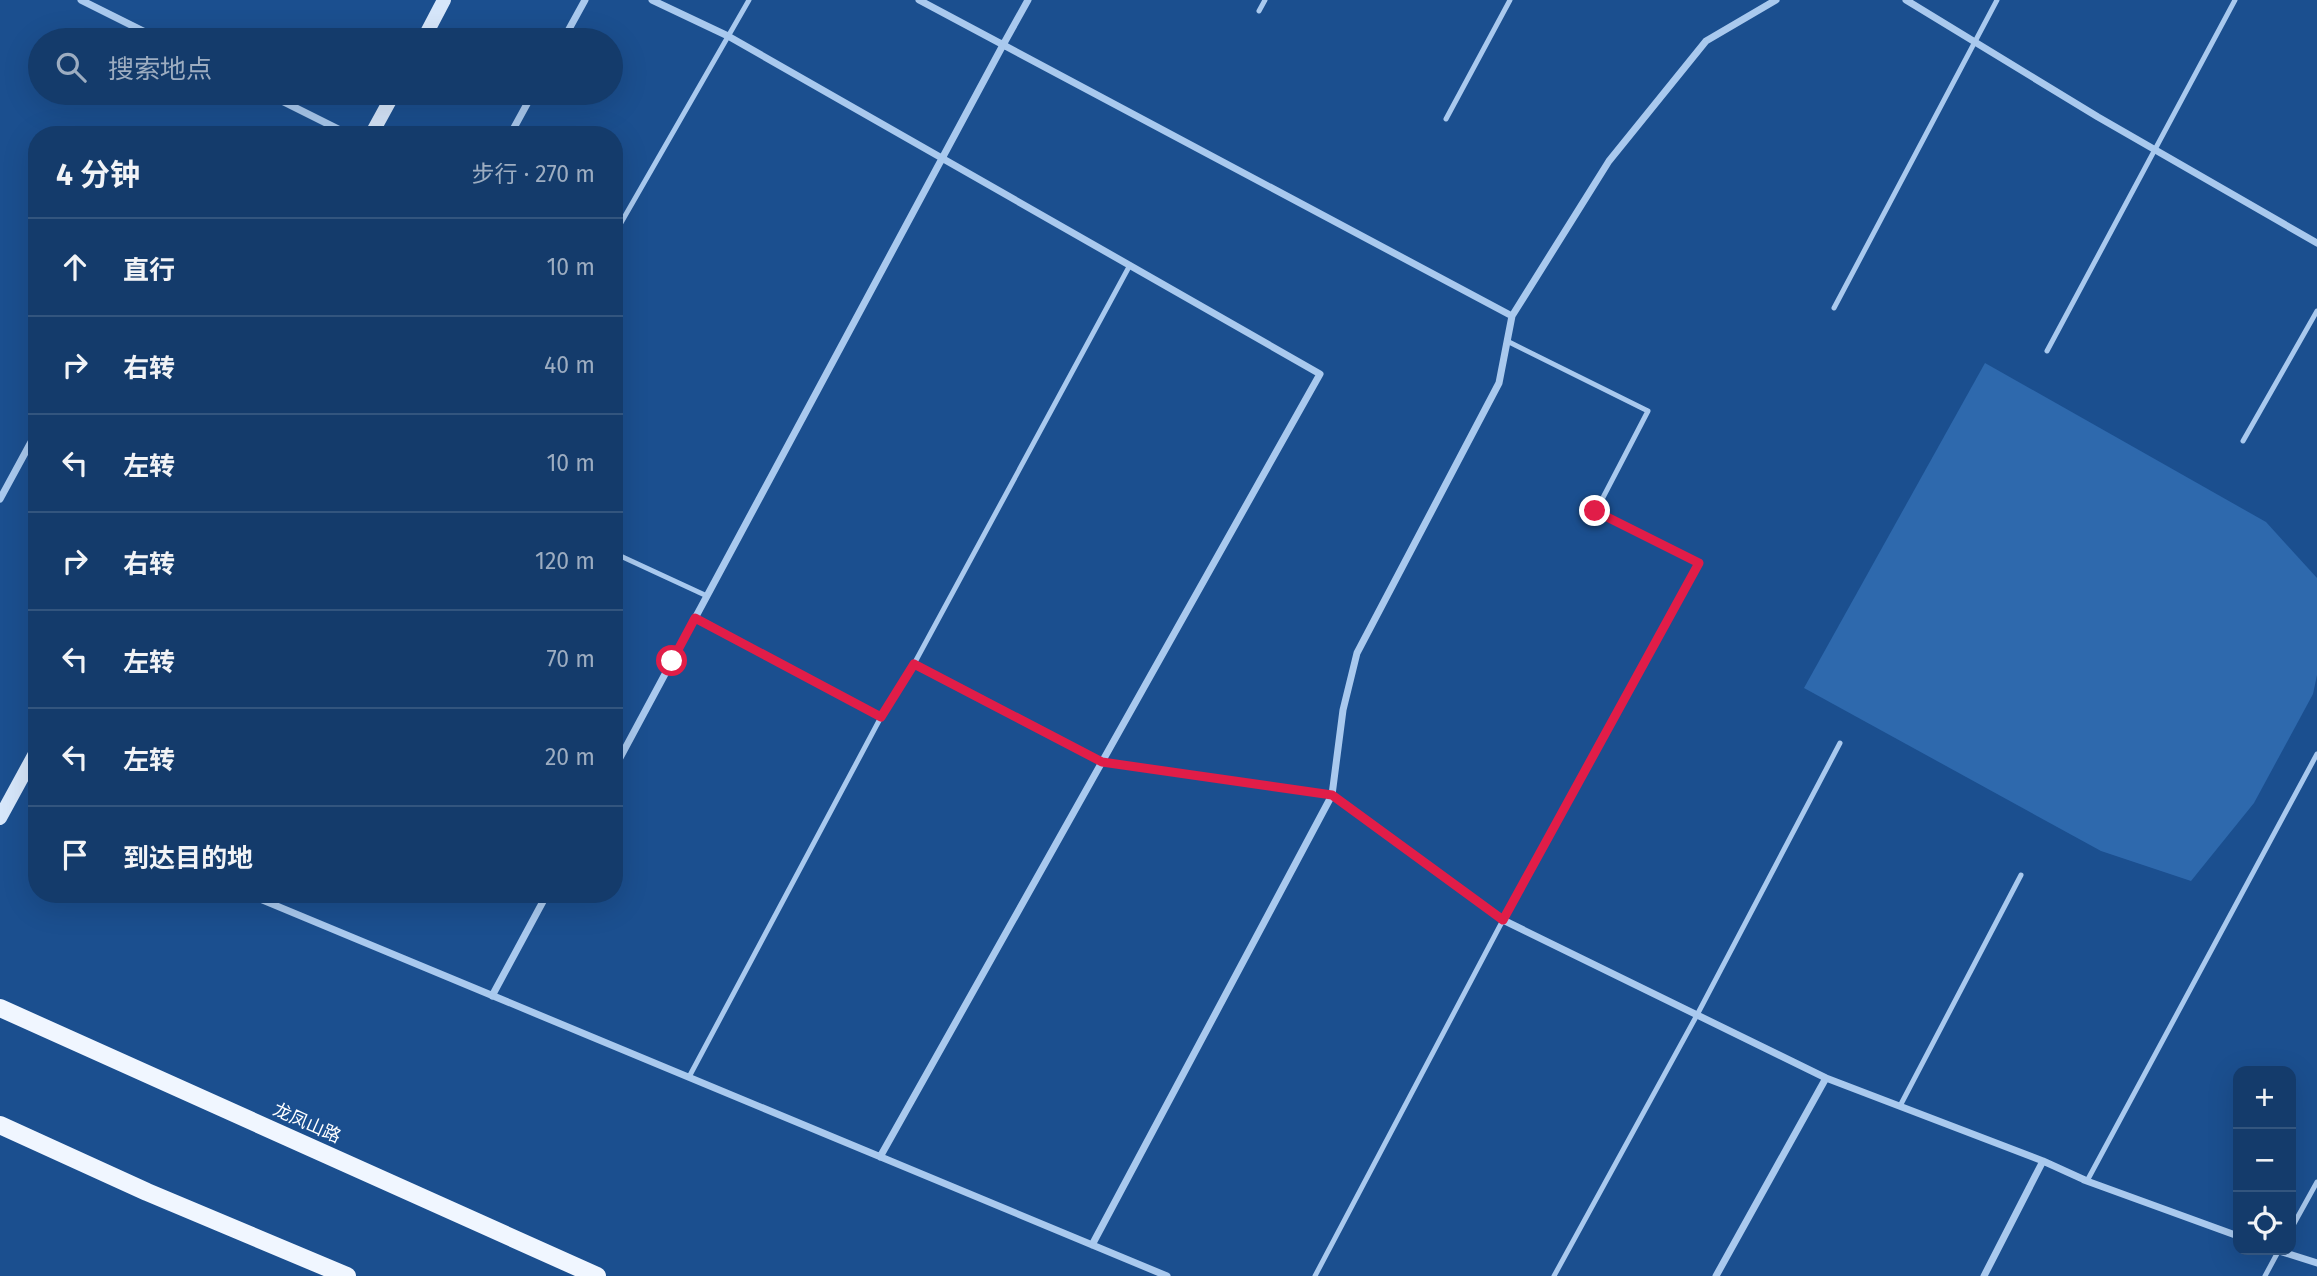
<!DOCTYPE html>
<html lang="zh">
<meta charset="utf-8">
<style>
:root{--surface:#143b6b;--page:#214673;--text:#f1f3f6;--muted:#9dadc1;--line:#33557e}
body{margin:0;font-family:"Fira Sans","Noto Sans SC",sans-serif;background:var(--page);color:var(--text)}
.controls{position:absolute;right:21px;bottom:21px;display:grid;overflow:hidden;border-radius:14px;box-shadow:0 7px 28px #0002}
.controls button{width:63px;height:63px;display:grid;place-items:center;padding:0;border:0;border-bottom:2px solid var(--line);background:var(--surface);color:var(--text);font:35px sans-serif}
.stop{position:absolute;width:21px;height:21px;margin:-16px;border:5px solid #e11d48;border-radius:50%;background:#fff}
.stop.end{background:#e11d48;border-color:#fff;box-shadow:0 2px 7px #0008}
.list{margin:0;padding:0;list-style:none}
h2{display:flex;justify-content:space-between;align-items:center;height:91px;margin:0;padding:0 28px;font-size:30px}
h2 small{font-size:23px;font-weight:400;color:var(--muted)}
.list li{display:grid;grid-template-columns:46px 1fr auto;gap:21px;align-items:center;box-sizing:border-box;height:98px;padding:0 28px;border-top:2px solid var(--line)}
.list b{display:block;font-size:26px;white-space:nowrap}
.list em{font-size:23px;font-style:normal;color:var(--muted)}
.icon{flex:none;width:38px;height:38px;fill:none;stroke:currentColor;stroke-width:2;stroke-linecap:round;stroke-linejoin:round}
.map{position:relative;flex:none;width:2317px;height:1276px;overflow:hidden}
.search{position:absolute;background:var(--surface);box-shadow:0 7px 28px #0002;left:28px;top:28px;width:595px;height:77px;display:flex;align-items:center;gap:18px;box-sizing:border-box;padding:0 24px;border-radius:38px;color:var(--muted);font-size:26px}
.panel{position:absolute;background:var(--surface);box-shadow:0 7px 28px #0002;left:28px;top:126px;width:595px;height:777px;border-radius:28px}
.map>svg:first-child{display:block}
.green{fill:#2e69ad}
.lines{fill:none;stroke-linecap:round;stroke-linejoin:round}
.service{stroke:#a9c9ee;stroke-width:5}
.minor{stroke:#a9c9ee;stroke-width:7}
.secondary{stroke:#d6e6fa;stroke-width:14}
.primary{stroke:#f0f6ff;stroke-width:18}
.route{stroke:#e11d48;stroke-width:9}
.labels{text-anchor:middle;stroke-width:5;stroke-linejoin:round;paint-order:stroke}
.street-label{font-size:18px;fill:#fff;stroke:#1b4f8f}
</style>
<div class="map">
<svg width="2317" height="1276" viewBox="0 0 2317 1276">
<rect width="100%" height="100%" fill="#1b4f8f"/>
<!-- green -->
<path class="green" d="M1985,363L2266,522L2317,578V675L2313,694L2254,803L2191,881L2101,851L1804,688Z"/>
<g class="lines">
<!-- service -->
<path class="service" d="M1259,11L1265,0
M1446,119L1510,0
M614,235L749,0
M1834,308L1997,0
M2047,351L2235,0
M2243,441L2317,311
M614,553L707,596L706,599
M696,617L881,717L882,715
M913,665L1102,762L1332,795
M689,1077L881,717L914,664L1130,265
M1900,1106L2021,875
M2087,1181L2317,754
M2291,1229L2317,1182
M1315,1276L1503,920L1699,563L1596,511L1648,411L1507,341
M1554,1276L1697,1015L1840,743
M2265,1276L2279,1250"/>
<!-- minor -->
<path class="minor" d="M81,0L161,40
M652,0L728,36L1320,374L880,1157
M919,0L1512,316L1609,161L1706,41L1776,0
M1906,0L2098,117L2317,243
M563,40L585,0
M1000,43L1003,45L1028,0
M266,93L350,135
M510,135L533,93
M0,499L37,431
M614,769L1003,45
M1332,795L1503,920L1826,1078L2043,1161L2087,1181
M248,894L1167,1276
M492,996L547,894
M2084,1180L2238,1236
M1092,1245L1332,795L1343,710L1357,653L1499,383L1512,316
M2276,1250L2317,1263
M1716,1276L1826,1078
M1984,1276L2043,1161L2045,1162"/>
<!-- secondary -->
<path class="secondary" d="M423,40L444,0
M371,135L394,93
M0,818L37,750"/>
<!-- primary -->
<path class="primary" d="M0,1008L597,1276
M0,1125L147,1192L347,1276"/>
</g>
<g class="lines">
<!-- route -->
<path class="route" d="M672,661L695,618L881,717L914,664L1102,762L1332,795L1503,920L1699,563L1595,511"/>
</g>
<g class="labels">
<!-- street labels -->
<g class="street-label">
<text transform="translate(307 1123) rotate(24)" y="6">龙凤山路</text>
</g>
</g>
</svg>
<div class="controls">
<button>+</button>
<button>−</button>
<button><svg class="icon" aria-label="locate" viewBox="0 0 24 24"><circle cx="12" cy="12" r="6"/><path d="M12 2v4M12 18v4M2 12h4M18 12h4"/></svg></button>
</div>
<div class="stop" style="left:672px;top:661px"></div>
<div class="stop end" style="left:1595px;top:511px"></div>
<div class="search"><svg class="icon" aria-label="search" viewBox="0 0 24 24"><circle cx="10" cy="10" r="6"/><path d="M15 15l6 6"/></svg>搜索地点</div>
<section class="panel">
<h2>4 分钟<small>步行 · 270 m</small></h2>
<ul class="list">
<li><svg class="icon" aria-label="ahead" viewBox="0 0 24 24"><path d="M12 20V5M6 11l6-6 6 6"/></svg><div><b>直行</b></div><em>10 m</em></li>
<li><svg class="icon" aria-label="right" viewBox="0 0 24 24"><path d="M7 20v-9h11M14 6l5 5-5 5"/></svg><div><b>右转</b></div><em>40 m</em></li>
<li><svg class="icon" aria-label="left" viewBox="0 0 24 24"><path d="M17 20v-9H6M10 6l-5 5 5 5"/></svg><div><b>左转</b></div><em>10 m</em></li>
<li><svg class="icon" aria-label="right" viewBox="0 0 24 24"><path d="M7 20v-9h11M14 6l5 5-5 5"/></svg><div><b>右转</b></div><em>120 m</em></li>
<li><svg class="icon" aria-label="left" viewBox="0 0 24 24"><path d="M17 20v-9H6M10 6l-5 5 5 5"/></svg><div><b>左转</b></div><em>70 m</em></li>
<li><svg class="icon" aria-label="left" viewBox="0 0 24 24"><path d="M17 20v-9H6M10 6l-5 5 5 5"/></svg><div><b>左转</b></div><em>20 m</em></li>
<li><svg class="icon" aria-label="arrive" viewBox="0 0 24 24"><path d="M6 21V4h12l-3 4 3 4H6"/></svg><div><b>到达目的地</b></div></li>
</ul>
</section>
</div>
